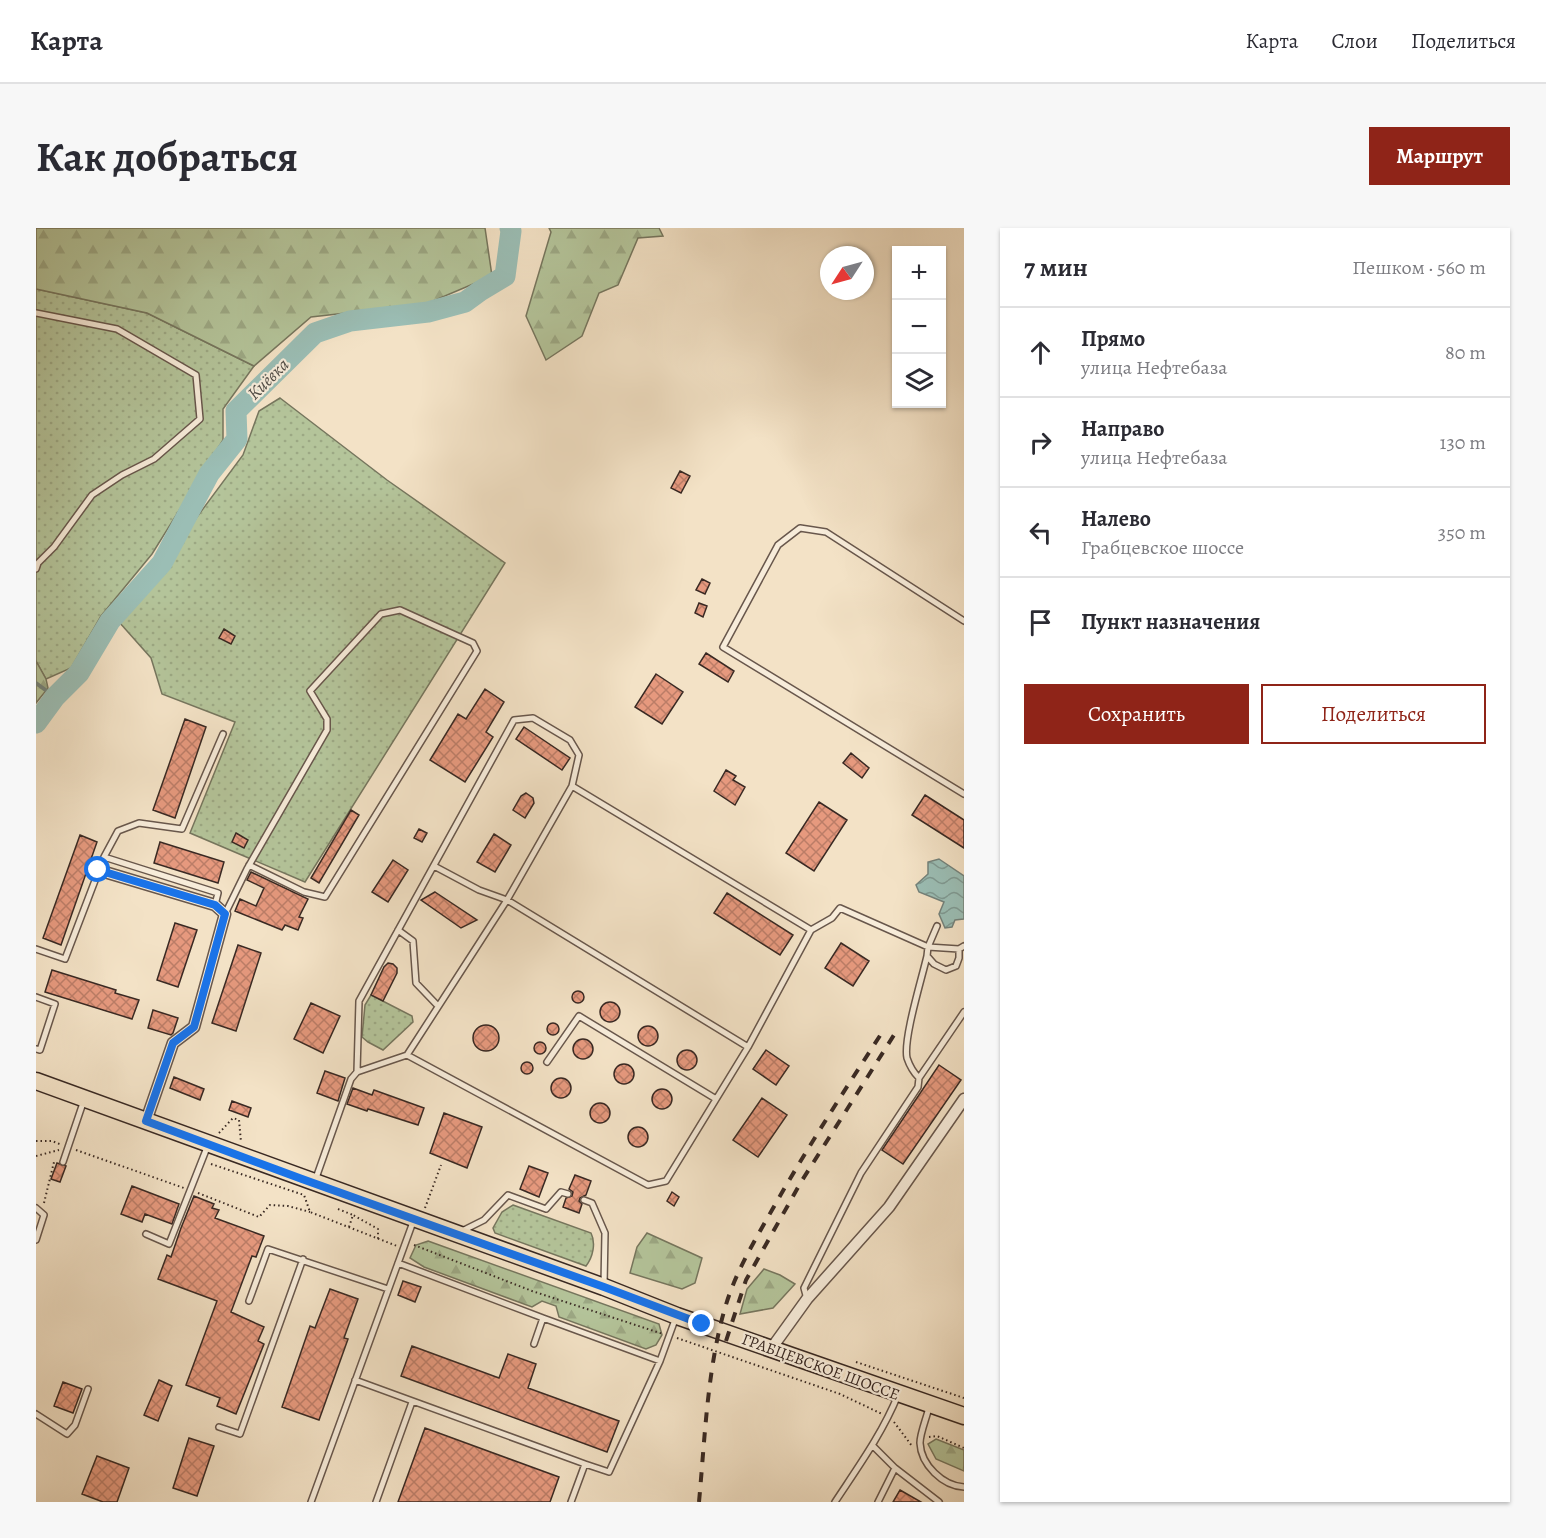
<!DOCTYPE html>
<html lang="ru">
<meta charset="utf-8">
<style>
:root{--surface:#fff;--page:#f7f7f7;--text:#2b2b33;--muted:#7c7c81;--line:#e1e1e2;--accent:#8f2418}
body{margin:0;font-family:Alegreya,serif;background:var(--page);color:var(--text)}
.controls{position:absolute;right:18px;top:18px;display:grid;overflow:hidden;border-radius:0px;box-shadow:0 2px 4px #0004}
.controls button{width:54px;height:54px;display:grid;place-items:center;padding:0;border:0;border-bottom:2px solid var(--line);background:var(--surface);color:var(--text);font:30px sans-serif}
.compass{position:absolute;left:784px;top:18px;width:54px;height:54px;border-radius:50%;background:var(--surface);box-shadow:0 2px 4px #0004;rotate:234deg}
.stop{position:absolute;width:18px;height:18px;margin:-14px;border:4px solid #1a73e8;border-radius:50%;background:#fff}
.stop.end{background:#1a73e8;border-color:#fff;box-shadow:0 2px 6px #0008}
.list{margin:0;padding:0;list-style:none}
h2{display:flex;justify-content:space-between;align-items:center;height:78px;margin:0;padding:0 24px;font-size:26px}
h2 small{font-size:20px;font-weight:400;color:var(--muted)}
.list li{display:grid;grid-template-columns:39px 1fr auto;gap:18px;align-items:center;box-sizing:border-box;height:90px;padding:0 24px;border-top:2px solid var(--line)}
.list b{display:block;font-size:22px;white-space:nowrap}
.list p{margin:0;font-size:20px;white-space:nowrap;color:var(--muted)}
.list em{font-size:20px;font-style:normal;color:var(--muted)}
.actions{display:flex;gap:12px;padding:18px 24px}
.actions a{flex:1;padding:14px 0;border:2px solid var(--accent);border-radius:0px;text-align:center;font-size:21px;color:var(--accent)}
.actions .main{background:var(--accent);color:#fff}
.icon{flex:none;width:33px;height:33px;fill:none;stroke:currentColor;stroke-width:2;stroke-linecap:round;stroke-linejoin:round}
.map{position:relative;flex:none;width:928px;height:1274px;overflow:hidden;border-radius:0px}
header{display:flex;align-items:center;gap:36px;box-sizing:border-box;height:84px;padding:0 30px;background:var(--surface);border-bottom:2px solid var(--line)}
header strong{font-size:28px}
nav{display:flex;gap:33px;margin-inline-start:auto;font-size:21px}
.intro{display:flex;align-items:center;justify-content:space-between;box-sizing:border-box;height:144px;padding:0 36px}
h1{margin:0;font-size:42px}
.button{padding:15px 27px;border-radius:0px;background:var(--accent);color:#fff;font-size:21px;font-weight:700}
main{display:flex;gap:36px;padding:0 36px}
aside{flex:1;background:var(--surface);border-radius:0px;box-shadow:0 2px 4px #0004}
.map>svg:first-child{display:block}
.grass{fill:url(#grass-dots);stroke:#76765e;stroke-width:1.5}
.forest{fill:url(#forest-firs);stroke:#76765e;stroke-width:1.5}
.water{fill:url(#water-waves);stroke:#74827b;stroke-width:1.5}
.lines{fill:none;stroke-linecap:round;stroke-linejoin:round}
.stream{stroke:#74827b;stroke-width:4}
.river{stroke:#9bbeb5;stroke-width:21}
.building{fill:url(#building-cross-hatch);stroke:#392923;stroke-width:1.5}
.lane-casing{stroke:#68574c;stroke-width:8}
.street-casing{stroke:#68574c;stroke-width:13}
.primary-casing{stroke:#392923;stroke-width:19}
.path{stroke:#392923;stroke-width:2;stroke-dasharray:1.5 3;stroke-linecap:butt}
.lane{stroke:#f7ecda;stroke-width:5}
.street{stroke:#f7ecda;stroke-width:10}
.primary{stroke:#f3e2c6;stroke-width:16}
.rail{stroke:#392923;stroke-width:4;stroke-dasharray:10 10;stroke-linecap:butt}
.route{stroke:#1a73e8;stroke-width:8}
.labels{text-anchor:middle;stroke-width:4.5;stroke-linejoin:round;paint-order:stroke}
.street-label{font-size:16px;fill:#392923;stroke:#f7ecda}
.water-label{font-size:18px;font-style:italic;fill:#524e48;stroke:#f7ecda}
</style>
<header>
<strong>Карта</strong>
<nav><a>Карта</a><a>Слои</a><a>Поделиться</a></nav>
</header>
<div class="intro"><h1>Как добраться</h1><a class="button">Маршрут</a></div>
<main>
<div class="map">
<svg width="928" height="1274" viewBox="0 0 928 1274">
<defs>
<pattern id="grass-dots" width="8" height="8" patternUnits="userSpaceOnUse" patternTransform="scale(1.5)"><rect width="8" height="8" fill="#b4c49a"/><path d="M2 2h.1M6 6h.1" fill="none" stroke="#9ca884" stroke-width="1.8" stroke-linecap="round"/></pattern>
<pattern id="forest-firs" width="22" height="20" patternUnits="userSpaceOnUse" patternTransform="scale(1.5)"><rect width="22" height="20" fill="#b4c49a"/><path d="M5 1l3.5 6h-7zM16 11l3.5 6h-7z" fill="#9ca884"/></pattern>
<pattern id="water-waves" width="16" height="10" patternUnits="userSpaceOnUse" patternTransform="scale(1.5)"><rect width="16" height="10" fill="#9bbeb5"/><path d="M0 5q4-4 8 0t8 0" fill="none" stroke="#7f9a93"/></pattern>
<pattern id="building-cross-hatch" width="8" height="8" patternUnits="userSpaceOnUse" patternTransform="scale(1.5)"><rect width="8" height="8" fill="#e6997e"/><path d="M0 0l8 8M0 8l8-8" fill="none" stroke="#bb7d67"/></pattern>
</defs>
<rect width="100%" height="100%" fill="#f3e2c6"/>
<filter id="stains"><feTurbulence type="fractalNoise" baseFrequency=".00333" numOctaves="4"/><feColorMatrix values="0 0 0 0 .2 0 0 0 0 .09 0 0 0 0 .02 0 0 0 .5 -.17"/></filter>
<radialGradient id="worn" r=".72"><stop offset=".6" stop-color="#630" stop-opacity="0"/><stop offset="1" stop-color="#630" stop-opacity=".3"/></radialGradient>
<!-- grass -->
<path class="grass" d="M0,61L111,85L218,138L187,181V212L116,326L65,388L35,440L10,451L0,433Z
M244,170L351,252L469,335L269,654L154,605L199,494L126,466L115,430L83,394L207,227L223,183Z
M335,767L376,788L377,794L347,822L332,814L326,809L329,777Z
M477,977L555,1005C560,1015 557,1029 550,1038L459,1005L457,1000L466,984Z"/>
<!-- forest -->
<path class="forest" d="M0,0H449L456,48L390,76L275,89L218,138L111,85L0,61Z
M513,0H623L627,8L602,10L582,57L563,65L546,108L510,132L490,88L515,4Z
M0,433L10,451L12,460L0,475Z
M611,1005L666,1030L659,1055L646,1061L594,1045L601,1019Z
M392,1013L623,1096L626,1107L620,1117L610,1121L523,1089L520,1078L506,1073L496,1079L388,1039L374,1030L380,1017Z
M728,1041L744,1047L759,1056L737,1080L704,1086L711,1061Z
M900,1211L928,1222V1243L900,1231L892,1216Z"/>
<!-- water -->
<path class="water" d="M903,631L928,648V691L919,692L916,699L909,700L903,686L908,674L883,664L880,657L892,646V634Z"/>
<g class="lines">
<!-- stream -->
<path class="stream" d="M0,455L19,469"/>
<!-- river -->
<path class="river" d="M0,495L19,469L43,445L74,393L126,335L173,246L201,211L200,183L279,105L314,93L392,84L429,74L444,63L469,48L475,3L474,0"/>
</g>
<!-- building -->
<path class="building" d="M644,243L654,248L645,265L635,260Z
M666,351L674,355L669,366L660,362Z
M663,375L671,378L667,389L659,385Z
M188,401L199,408L195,416L183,410Z
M670,425L698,443L692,454L663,436Z
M620,446L647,464L626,496L599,479Z
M449,461L468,474L450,504L457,509L429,554L394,532L422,486L430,491Z
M149,491L170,499L139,590L117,582Z
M488,499L534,530L526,542L480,511Z
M815,525L833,540L826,550L807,535Z
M690,542L700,548L697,552L709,559L699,577L678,563Z
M490,565L497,570L498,575L489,590L477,582L485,568Z
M889,567L928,592V620L876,587Z
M783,574L811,592L778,643L750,625Z
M315,582L323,587L283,655L275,650Z
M383,601L391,605L386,614L378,610Z
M200,605L212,612L208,620L196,614Z
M458,606L475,617L459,644L441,634Z
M44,607L61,614L25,717L7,710Z
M124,614L188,634L182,655L118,635Z
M357,632L372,642L352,674L336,664Z
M215,644L272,671L263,689L267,690L262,702L249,697L246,702L199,683L204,671L220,678L228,660L211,652Z
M399,664L441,692L425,700L385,672Z
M691,665L757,707L744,727L678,685Z
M139,695L161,702L142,759L121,752Z
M805,715L833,733L817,758L789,740Z
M202,717L225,725L200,803L176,795Z
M352,735L357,736L361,740V745L347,773L335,767L348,739Z
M16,742L80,762L79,765L103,772L96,791L9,764Z
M536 769a6 6 0 1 1 12 0a6 6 0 1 1-12 0Z
M564 784a10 10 0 1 1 20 0a10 10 0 1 1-20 0Z
M275,775L304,788L287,825L258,811Z
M117,782L142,790L137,805L135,807L112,800Z
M511 801a6 6 0 1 1 12 0a6 6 0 1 1-12 0Z
M437 810a13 13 0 1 1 26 0a13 13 0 1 1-26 0Z
M602 808a10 10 0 1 1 20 0a10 10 0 1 1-20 0Z
M537 821a10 10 0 1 1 20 0a10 10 0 1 1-20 0Z
M498 820a6 6 0 1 1 12 0a6 6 0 1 1-12 0Z
M641 832a10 10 0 1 1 20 0a10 10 0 1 1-20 0Z
M730,822L753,838L740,857L717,841Z
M485 840a6 6 0 1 1 12 0a6 6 0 1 1-12 0Z
M578 846a10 10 0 1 1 20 0a10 10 0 1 1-20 0Z
M903,837L925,852L867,936L846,922Z
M289,843L309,850L302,873L281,865Z
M138,849L168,861L164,872L134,860Z
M515 860a10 10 0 1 1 20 0a10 10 0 1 1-20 0Z
M317,860L336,867L338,862L388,880L382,897L332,881L331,883L311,876Z
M616 871a10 10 0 1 1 20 0a10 10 0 1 1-20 0Z
M726,870L751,887L722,929L697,912Z
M196,873L215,880L212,889L193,882Z
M554 885a10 10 0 1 1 20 0a10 10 0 1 1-20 0Z
M408,885L446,899L431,940L394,925Z
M592 909a10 10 0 1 1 20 0a10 10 0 1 1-20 0Z
M21,935L30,938L24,954L15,951Z
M493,938L512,945L503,969L484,961Z
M539,947L555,953L550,967L544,970L543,973L546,976L543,985L527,979L530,970L536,968L537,964L533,961Z
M96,958L143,976L136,996L109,986L106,994L85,986Z
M636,964L643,969L638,978L631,973Z
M158,968L178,976L176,980L183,982L179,990L228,1008L220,1029L216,1028L195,1084L228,1099L222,1113L228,1116L200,1186L181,1178L184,1170L150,1157L181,1073L122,1051L131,1027L135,1029L145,1000Z
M367,1053L385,1059L379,1074L362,1067Z
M294,1061L322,1071L308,1110L312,1111L283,1192L246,1179L274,1098L279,1100Z
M376,1118L463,1150L472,1126L500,1136L492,1160L583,1193L571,1224L365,1148Z
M123,1152L136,1158L122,1193L108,1187Z
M27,1154L46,1161L37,1185L18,1178Z
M389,1200L523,1249L514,1274H362Z
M153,1210L178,1218L161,1268L137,1260Z
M61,1228L93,1240L81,1274H67L46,1266Z
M864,1262L885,1274H857Z"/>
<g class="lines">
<defs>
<path id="lane" d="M0,85L81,101L160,147L164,191L118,231L86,247L56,267L18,319L2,335L0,341
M928,393L790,304L764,300L742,317L687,419L928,566
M536,558L775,702L712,819
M68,629L82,603L103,595L146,601L187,506
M189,686L211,641L291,502V491L274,463L345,386L364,382L437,415L441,423L289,669L268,664L213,637
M901,698L892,719L923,721L928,718
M362,702L377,713L380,755L402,778
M775,702L796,690L804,680L892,719L891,728L898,736L910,742L920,738L923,730V721
M0,721L29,731L68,629L182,665L179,677
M891,728C886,750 867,811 871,830C873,836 878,845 883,850L928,784
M0,769L19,776L4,822L0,821
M371,827L612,957L630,953L712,819L471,672L443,662L398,638
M511,834L543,788L680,871
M27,934L48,872
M280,950L315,851L321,844L371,827L471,672L536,558L543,527L534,512L497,490L478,492L323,773L321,844
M548,972L556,975L569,1005L568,1057
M0,980L8,987L0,1012
M426,1003L448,992L472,967L510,981L525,964L532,966
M110,1006L133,1016L172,917
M362,1035L507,1090
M771,1071L768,1060L825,945L882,859L883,850
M213,1073L232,1021L352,1061
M498,1116L507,1090L624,1133
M319,1152L549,1236L535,1274
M893,1179C891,1189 884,1205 884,1215C885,1237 907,1258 928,1259
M0,1186L31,1206L39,1197L52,1161
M183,1199L204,1206L267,1031
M837,1218L859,1240L842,1274
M549,1236L573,1244L624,1133L640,1089
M859,1240L903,1274
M275,1274L377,994
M340,1274L376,1174
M799,1274C822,1239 846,1206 862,1167"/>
<path id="street" d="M62,642L179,677L189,686L158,799L137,815L110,893
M735,1121L771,1071L853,979L928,871"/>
<path id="primary" d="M0,853L568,1059L641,1088L928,1188"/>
</defs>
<!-- lane casing -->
<use href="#lane" class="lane-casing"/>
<!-- street casing -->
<use href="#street" class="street-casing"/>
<!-- primary casing -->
<use href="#primary" class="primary-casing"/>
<!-- path -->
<path class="path" d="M183,905L197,890L203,892L205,914
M0,913H16L26,917
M40,922L148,960
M0,928L23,922
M175,936L268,967L274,984L361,1018
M162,965L223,989L234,977L252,978L274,984
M8,975L18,934
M389,980L405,937
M302,981L317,987
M313,999L317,987L342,1001V1011
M378,1017L496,1063L627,1106
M641,1110L804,1166L846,1186
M820,1134L928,1170
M858,1194L876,1218
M893,1209L901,1208L928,1220"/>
<!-- lane -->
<use href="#lane" class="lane"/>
<!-- street -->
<use href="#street" class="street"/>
<!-- primary -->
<use href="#primary" class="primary"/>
<!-- rail -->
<path class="rail" d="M690,1113L710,1052L765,954L858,807
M663,1274C669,1210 671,1142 689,1080C699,1045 718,1014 736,982C771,920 810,860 849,800"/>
</g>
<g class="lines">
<!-- route -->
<path class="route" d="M62,642L179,677L189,686L158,799L137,815L110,893L266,951L568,1059L666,1096"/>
</g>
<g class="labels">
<!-- street labels -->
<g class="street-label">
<text transform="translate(785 1138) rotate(20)" y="6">ГРАБЦЕВСКОЕ ШОССЕ</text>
</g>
<!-- water labels -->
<g class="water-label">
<text transform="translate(232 151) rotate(-45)" y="6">Киёвка</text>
</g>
</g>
<rect width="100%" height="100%" filter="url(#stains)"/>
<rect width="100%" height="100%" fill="url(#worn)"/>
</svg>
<div class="controls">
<button>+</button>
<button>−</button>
<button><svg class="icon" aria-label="layers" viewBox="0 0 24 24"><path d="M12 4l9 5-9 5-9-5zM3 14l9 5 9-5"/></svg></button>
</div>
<svg class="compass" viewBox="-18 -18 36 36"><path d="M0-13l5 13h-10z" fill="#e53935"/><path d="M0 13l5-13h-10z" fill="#7c7c81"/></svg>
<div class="stop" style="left:62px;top:642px"></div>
<div class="stop end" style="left:666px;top:1096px"></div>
</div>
<aside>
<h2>7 мин<small>Пешком · 560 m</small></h2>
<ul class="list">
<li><svg class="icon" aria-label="ahead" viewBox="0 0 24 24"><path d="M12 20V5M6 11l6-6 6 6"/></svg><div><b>Прямо</b><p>улица Нефтебаза</p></div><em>80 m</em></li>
<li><svg class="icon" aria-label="right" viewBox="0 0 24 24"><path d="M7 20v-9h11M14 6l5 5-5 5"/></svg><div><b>Направо</b><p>улица Нефтебаза</p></div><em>130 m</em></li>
<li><svg class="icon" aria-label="left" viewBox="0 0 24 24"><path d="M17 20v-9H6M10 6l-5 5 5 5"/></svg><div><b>Налево</b><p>Грабцевское шоссе</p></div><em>350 m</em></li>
<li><svg class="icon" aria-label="arrive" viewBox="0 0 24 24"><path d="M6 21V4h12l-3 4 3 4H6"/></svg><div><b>Пункт назначения</b></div></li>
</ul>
<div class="actions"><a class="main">Сохранить</a><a>Поделиться</a></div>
</aside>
</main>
